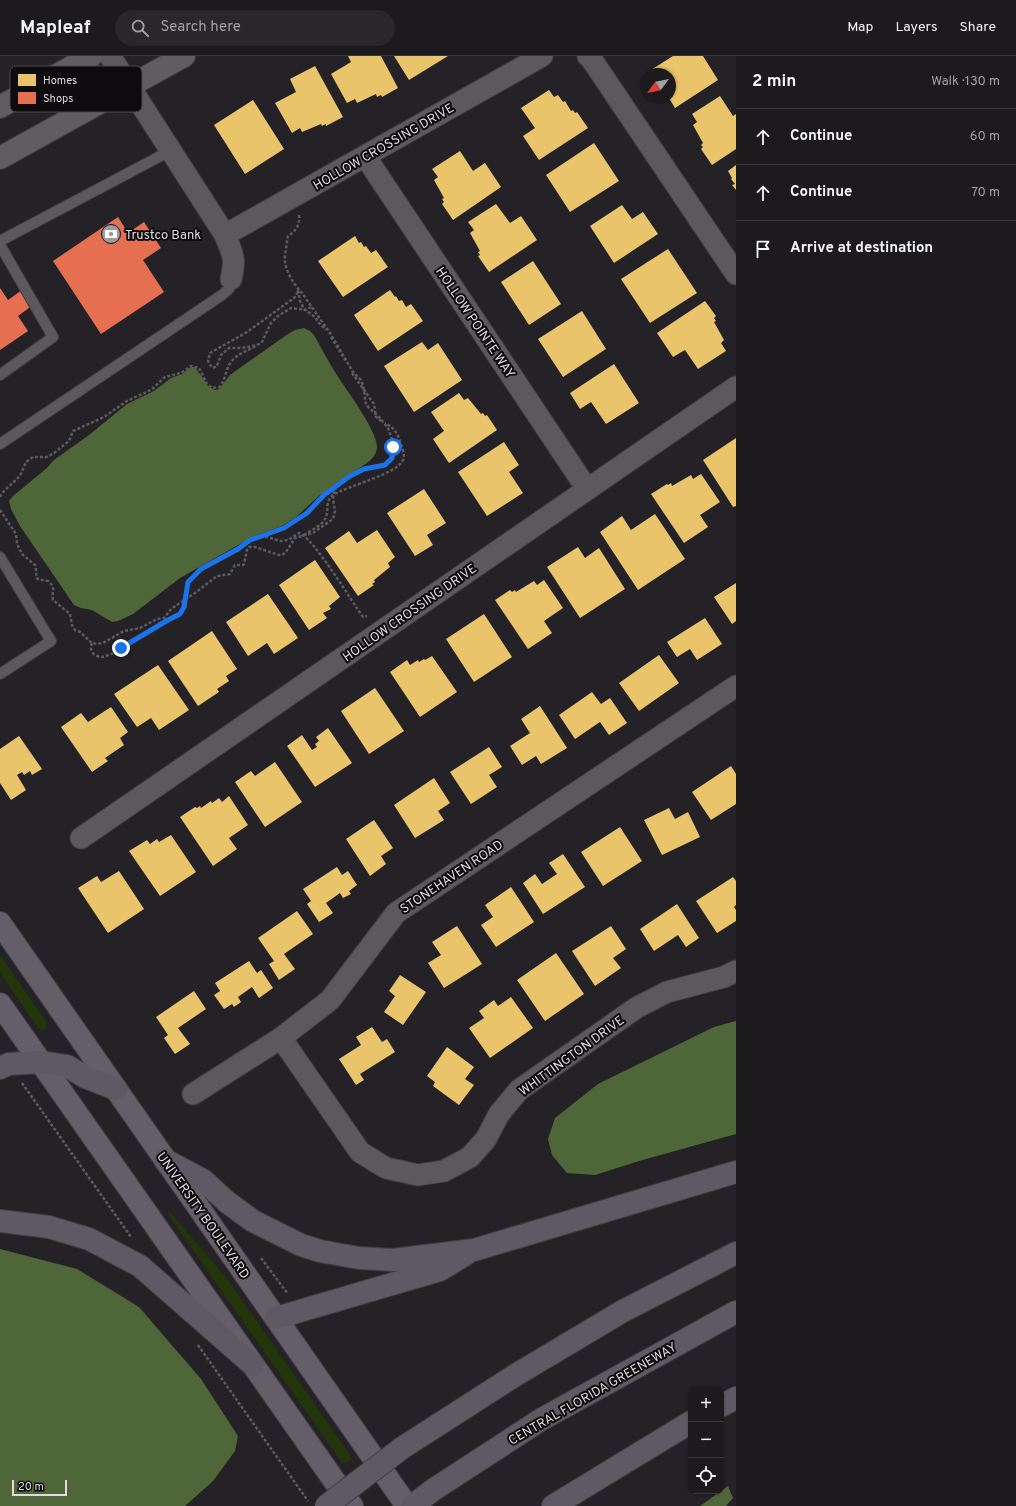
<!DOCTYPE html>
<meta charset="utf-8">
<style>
:root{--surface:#1c1a1d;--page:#29272a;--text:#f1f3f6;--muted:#a0a1a4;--line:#3a383b}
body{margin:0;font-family:Overpass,sans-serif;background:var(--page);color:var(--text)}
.controls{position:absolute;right:12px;bottom:12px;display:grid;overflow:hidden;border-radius:8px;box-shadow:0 1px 3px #0004}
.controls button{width:36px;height:36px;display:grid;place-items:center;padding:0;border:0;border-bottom:1px solid var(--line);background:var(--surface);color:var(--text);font:20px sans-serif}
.compass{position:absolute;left:640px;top:12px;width:36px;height:36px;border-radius:50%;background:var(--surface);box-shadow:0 1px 3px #0004;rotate:237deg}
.scale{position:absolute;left:12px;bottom:10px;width:55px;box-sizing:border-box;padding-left:4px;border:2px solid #dfdce1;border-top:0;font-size:11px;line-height:14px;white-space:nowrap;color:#dfdce1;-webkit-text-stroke:3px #0d0b0e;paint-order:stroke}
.stop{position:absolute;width:12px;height:12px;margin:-9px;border:3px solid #1a73e8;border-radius:50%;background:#fff}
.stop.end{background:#1a73e8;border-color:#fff;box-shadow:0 1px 4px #0008}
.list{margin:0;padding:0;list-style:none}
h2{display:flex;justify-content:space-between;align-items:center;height:52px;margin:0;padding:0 16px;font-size:17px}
h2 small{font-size:13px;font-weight:400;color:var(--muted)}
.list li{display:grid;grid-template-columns:26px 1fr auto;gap:12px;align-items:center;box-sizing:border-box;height:56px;padding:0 16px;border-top:1px solid var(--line)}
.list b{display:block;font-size:15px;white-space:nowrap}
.list em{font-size:13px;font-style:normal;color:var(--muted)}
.icon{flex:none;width:22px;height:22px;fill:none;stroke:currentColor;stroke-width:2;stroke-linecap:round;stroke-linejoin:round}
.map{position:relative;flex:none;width:736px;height:1450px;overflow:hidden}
header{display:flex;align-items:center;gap:24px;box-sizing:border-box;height:56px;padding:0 20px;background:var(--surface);border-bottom:1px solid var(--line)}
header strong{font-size:19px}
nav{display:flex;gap:22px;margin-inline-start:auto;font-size:14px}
.search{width:280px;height:36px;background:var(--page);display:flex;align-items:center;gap:10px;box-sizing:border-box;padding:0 14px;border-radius:22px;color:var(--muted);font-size:15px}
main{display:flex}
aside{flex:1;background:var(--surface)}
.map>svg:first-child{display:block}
.green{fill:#22360a}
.water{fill:#4f6738}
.homes{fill:#e9c46a}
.shops{fill:#e76f51}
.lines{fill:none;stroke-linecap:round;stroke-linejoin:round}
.lane-casing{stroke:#403e42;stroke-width:12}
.street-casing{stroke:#403e42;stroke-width:23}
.secondary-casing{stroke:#403e42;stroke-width:24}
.primary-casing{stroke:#403e42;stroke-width:24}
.highway-casing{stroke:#403e42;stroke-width:24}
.path{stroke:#5d5b5e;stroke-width:2.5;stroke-dasharray:3 2;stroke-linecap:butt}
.lane{stroke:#5b595d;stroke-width:10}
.street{stroke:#5b595d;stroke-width:21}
.secondary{stroke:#605d62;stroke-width:22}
.primary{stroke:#635e68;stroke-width:22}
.highway{stroke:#5f5963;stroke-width:22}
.highway-bridge-casing{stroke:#403e42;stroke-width:24;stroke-linecap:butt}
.highway-bridge{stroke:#5f5963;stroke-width:22}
.route{stroke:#1a73e8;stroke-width:5}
.labels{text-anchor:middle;stroke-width:4;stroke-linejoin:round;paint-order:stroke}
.street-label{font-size:13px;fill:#dfdce1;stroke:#0d0b0e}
.poi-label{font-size:13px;fill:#dfdce1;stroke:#0d0b0e;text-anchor:start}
.key{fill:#0d0b0e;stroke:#4c4a4d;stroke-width:1}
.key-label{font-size:11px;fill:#dfdce1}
</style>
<header>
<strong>Mapleaf</strong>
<div class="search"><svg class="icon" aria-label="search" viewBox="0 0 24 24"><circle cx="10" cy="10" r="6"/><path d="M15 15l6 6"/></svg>Search here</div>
<nav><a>Map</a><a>Layers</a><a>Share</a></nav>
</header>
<main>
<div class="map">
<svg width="736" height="1450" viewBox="0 0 736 1450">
<rect width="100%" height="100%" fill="#252227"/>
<!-- green -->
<path class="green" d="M0,899L47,967L45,974L39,973L0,917Z
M169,1155L228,1224L352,1402L343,1408L167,1157Z"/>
<!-- water -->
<path class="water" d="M304,272L310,275L314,279C320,290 326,301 332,311C342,329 378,374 377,392C376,399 372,403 367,407L320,439L296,461L282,470L254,480L180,522L133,558L118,565L112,566L92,554L81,552L74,549L20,470L11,453L9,445L13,440L47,412L54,404L89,379L127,348L154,335L171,322L182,318L191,311H195L209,331L215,334L219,333L230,319L285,280L295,274Z
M736,965V1078L639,1105L595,1119L567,1117L552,1099L548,1083L555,1062L598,1028L714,971Z
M0,1193L77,1213L139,1251L201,1323L238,1380L235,1395L213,1425L185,1450H0Z
M728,1430L733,1442L726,1450H700Z"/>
<!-- homes -->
<path class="homes" d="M348,0H381L398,32L382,41L381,39L377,41L376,38L357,47L355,43L347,47L331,18L351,6Z
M394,0H448L409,24Z
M673,0H703L718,24L675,52L669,42H670V18H653L651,14Z
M315,10L343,61L326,70V68L322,70L321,68L302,76L300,72L292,77L275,47L296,36L290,23Z
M549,34L554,41L558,39L563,46L565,45L571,55L573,54L575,57L577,56L588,72L539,104L523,80L535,72L521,52Z
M720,40L733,60L736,58V93L712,109L701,93L703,91L701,89L703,87L693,69L697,66L692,58Z
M253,44L284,93L245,118L214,69Z
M594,87L619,125L570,156L546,119Z
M460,95L473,115L485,107L501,131L453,164L442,148L444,146L442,143L444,142L434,124L438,121L432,113Z
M736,109V134L732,129L735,128L731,123L732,122L728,115Z
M496,148L510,167L521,160L537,184L489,216L478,200L480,199L478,196L480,195L470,177L474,174L468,166Z
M622,149L632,163L643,156L658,178L614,207L590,170Z
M355,180L359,187L361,186L364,191L366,190L371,197L376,194L388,211L343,241L318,205Z
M668,193L697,237L650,267L621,223Z
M533,205L561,248L529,269L501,226Z
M390,234L395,241L396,240L399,245L402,244L406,251L411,248L423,265L378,295L354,259Z
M705,245L716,260L714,262L716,265L714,266L724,284L721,287L726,295L698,313L685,294L673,301L657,277Z
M582,255L606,293L563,321L538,283Z
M422,286L428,294L438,287L462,324L414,356L384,310Z
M614,308L639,347L606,368L591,346L580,353L570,337Z
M459,337L464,344L468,342L481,358L483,357L485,360L487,359L497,374L449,407L433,383L444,375L431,356Z
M736,382V450L733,451L703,404Z
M504,386L519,409L509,416L523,437L487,460L458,416Z
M701,418L720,446L700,459L708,471L684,487L651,438L667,428L668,429L671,427L672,430L691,419L693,423Z
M424,433L446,467L427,479L433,489L415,500L387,457Z
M655,458L685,503L638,534L600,476L622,460L631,474Z
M377,474L395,501L388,507L390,511L374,524L375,526L372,528L374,529L358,540L325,492L349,475L357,487Z
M578,491L585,502L599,492L625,533L580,562L547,511Z
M315,504L340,541L329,550L331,553L323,557L327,562L309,574L279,529Z
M544,524L563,552L544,565L552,577L528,593L495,544L510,534L512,536L515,534L516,536L534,525L537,529Z
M736,527V565L732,568L714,541Z
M268,538L298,582L274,598L267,587L248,600L226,566Z
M484,558L512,601L474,626L446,583Z
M705,562L722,588L697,604L690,593L677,601L667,586Z
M212,575L237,613L226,620L229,625L217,633L219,636L198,650L168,605Z
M659,599L679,627L639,655L619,627Z
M432,600L457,636L420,661L390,616L407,604L410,609L418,604L419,606L424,603L425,604Z
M158,609L189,654L159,674L151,662L137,671L114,638Z
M375,632L404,675L369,698L341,655Z
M592,636L601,648L610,642L627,667L609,679L600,666L575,683L559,659Z
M540,650L567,692L541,708L536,700L522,709L510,690L530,677L521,663Z
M111,651L128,676L120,682L124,689L105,702L108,705L92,716L61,671L81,657L88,666Z
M328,672L352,707L315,731L287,690L302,679L312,694L317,691L315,688L319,685L316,681Z
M19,680L42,713L32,719L30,715L24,719L22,716L17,719L26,734L11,744L0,727V693Z
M489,691L502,711L489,719L497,731L471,748L450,716Z
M275,706L302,746L265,771L235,726L251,715L255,720Z
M731,710L736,718V748L711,764L692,736Z
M434,722L450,747L438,755L444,764L415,782L394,749Z
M229,740L248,769L229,782L237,793L213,810L180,761L195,751L197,752L200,750L201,752L211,745L212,747L219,742L222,746Z
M669,752L675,763L688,756L700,781L662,799L644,764Z
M374,764L393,792L381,800L386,808L370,820L346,783Z
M620,771L642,805L603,830L581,796Z
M171,779L196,816L160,840L129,795L147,784L150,788L157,783L159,786Z
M563,798L585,831L543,858L523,827L535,818L542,828L557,818L549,807Z
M337,811L342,819L348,815L357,829L349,835L351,838L343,842L340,837L326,847L333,857L319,866L307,848L311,845L303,833Z
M119,815L144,853L108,877L78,832L97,820L101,826Z
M733,821L736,825V849L734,851L736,854V865L717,877L696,845Z
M511,831L534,866L496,891L481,869L493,861L485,849Z
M677,848L699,882L686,891L678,879L654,895L640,873Z
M297,855L313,878L284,898L295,913L279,924L269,908L274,905L258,882Z
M457,870L482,908L444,932L428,907L441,899L432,886Z
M611,870L626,893L613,902L621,912L595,930L572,895Z
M556,897L584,938L545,965L517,924Z
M249,905L257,917L261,914L273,932L259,942L252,931L238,941L241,946L234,951L232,948L224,953L214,939L220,935L215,927Z
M400,919L426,936L403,969L384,956L395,940L389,935Z
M194,935L206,953L178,972L190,988L175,998L164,982L168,979L156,961Z
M511,941L533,972L490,1002L469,972L484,962L479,955L494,944L498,950Z
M372,971L382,986L387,983L395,996L360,1018L364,1024L356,1029L339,1003L361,989L356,981Z
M447,991L474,1011L465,1023L474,1029L459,1049L433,1030L435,1026L427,1020Z"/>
<!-- shops -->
<path class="shops" d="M118,161L128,177L144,166L161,192L143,204L164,236L101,278L53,205Z
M0,232L8,244L22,234L33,249L18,260L28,275L0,294Z"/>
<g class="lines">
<defs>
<path id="lane" d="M0,185L170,95
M0,189L53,281L0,319
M0,388L222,239L229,233L231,223
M0,501L51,585L0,618"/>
<path id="street" d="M110,0L225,179C233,199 236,202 231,223
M588,0L590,1L736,218
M365,100L587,433
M225,179L542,0
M81,782L736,331
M281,982L360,1096L386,1112L418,1119L444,1115L470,1101L486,1083L499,1058L519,1034L636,952L667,936L724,921L736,915
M193,1038L281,982L330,944L396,857L736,630"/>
<path id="secondary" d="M0,51L91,0
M0,102L184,0"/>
<path id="primary" d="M0,867L407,1450
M0,948L352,1450"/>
<path id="highway" d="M0,1012L9,1008L41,1006L67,1010L85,1021L116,1033
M165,1104L203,1124L227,1146L253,1165L301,1189L320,1195L359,1202L393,1204L474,1194L736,1116
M0,1165L49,1171L89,1183L140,1210L253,1309
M276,1262L440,1214L466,1198
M721,1350L736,1342
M402,1392L514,1320L623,1255L736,1197
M412,1450L433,1434L542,1363L736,1256
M553,1450L691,1366"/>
</defs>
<!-- lane casing -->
<use href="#lane" class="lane-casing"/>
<!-- street casing -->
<use href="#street" class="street-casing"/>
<!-- secondary casing -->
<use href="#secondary" class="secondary-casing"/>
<!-- primary casing -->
<use href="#primary" class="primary-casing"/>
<!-- highway casing -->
<use href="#highway" class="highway-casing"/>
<!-- path -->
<path class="path" d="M298,234L300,245L304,253L315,261L318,266L326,274
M298,236L294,242L247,276L210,297L208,304L209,308L213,312L217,310L221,299L229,292H242L257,289L262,286L271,267L278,260L291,252L306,254L311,251
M331,281L345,304
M352,317L374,348L376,361L381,365
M0,441L2,437L20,420L26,406L33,401H47L54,397L69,385L73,375L104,361L127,345L151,334L165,321L181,317L191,310L199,312L207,328L212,332L219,331C226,324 225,314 231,306C237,297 249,295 257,289
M0,454L16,478L17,488L22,498L35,509C39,523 30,522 48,525C57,533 51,535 53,544L70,558L72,569L75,574L80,576L92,587L97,588L103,587L124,575L140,572L157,563L164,562L171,553L195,537L217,520L230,518L235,509H243L244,508L247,494L249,491H255L279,499H282L286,496L295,482L313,477L333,463L335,455L333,443L334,436L338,428L365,413L385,409L392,401L393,386L388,372L380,362L366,349L363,329L361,324L353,316L330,277L302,237C295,230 286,216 285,206C284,199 287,191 287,184L288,180C296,175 300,169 299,159
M304,479C310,475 321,470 325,463C330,454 324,446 333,439C347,430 397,418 403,404C405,399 403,393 401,389C398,378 395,372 385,367
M260,480C277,475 294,468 307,456C317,448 324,438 335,430
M92,587C91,590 90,592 92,596C94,599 98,601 102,601C118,598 153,573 168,564L176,561L182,556L184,551L188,526L201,513L256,481H267L280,485L288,484L299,477C313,481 352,546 363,561L367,560
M22,1027L131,1181
M261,1202L288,1238
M198,1289L308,1445"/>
<!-- lane -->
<use href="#lane" class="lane"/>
<!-- street -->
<use href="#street" class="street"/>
<!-- secondary -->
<use href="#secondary" class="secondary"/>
<!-- primary -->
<use href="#primary" class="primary"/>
<!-- highway -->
<use href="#highway" class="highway"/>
<defs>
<path id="highway-bridge" d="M326,1450L402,1392"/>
</defs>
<!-- highway-bridge casing -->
<use href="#highway-bridge" class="highway-bridge-casing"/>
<!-- highway-bridge -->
<use href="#highway-bridge" class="highway-bridge"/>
</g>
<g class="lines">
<!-- route -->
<path class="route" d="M121,592L168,564L180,558L184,551L188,526L201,513L238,493L250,484L284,472L307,457L324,439L350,420L364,413L385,409L392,402L393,391"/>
</g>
<!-- icons -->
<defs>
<symbol id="bank-disc" viewBox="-11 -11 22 22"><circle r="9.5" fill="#9e9ba0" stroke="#0d0b0e"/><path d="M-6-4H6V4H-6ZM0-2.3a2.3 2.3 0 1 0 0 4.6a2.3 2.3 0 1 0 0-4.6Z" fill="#fff"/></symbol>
</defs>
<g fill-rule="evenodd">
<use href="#bank-disc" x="100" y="167" width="22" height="22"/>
</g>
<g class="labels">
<!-- street labels -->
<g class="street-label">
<text transform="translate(383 90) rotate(-30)" y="5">HOLLOW CROSSING DRIVE</text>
<text transform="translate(476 266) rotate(56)" y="5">HOLLOW POINTE WAY</text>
<text transform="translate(409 556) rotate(-35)" y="5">HOLLOW CROSSING DRIVE</text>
<text transform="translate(451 820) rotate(-34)" y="5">STONEHAVEN ROAD</text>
<text transform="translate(571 999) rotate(-36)" y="5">WHITTINGTON DRIVE</text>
<text transform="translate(204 1159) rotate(55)" y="5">UNIVERSITY BOULEVARD</text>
<text transform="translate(592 1337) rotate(-30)" y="5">CENTRAL FLORIDA GREENEWAY</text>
</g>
<!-- poi labels -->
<g class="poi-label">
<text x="125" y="183">Trustco Bank</text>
</g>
</g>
<!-- legend -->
<rect x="10" y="10" width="132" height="46" rx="6" class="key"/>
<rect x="18" y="18" width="18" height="12" fill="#e9c46a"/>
<rect x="18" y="36" width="18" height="12" fill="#e76f51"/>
<g class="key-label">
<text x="43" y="28">Homes</text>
<text x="43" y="46">Shops</text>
</g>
</svg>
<div class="controls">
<button>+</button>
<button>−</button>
<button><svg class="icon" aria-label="locate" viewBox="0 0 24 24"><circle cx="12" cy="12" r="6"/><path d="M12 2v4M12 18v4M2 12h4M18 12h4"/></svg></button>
</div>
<svg class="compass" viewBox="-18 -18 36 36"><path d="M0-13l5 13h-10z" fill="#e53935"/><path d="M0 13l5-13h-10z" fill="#a0a1a4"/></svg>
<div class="scale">20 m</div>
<div class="stop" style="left:393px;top:391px"></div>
<div class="stop end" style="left:121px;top:592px"></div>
</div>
<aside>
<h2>2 min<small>Walk · 130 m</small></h2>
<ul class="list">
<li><svg class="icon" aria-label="ahead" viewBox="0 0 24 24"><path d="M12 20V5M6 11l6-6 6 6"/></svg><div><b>Continue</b></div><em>60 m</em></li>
<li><svg class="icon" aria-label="ahead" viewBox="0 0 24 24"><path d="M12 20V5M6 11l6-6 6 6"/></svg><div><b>Continue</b></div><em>70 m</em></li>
<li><svg class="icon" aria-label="arrive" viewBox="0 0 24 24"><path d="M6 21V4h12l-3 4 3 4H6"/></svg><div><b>Arrive at destination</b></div></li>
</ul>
</aside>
</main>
